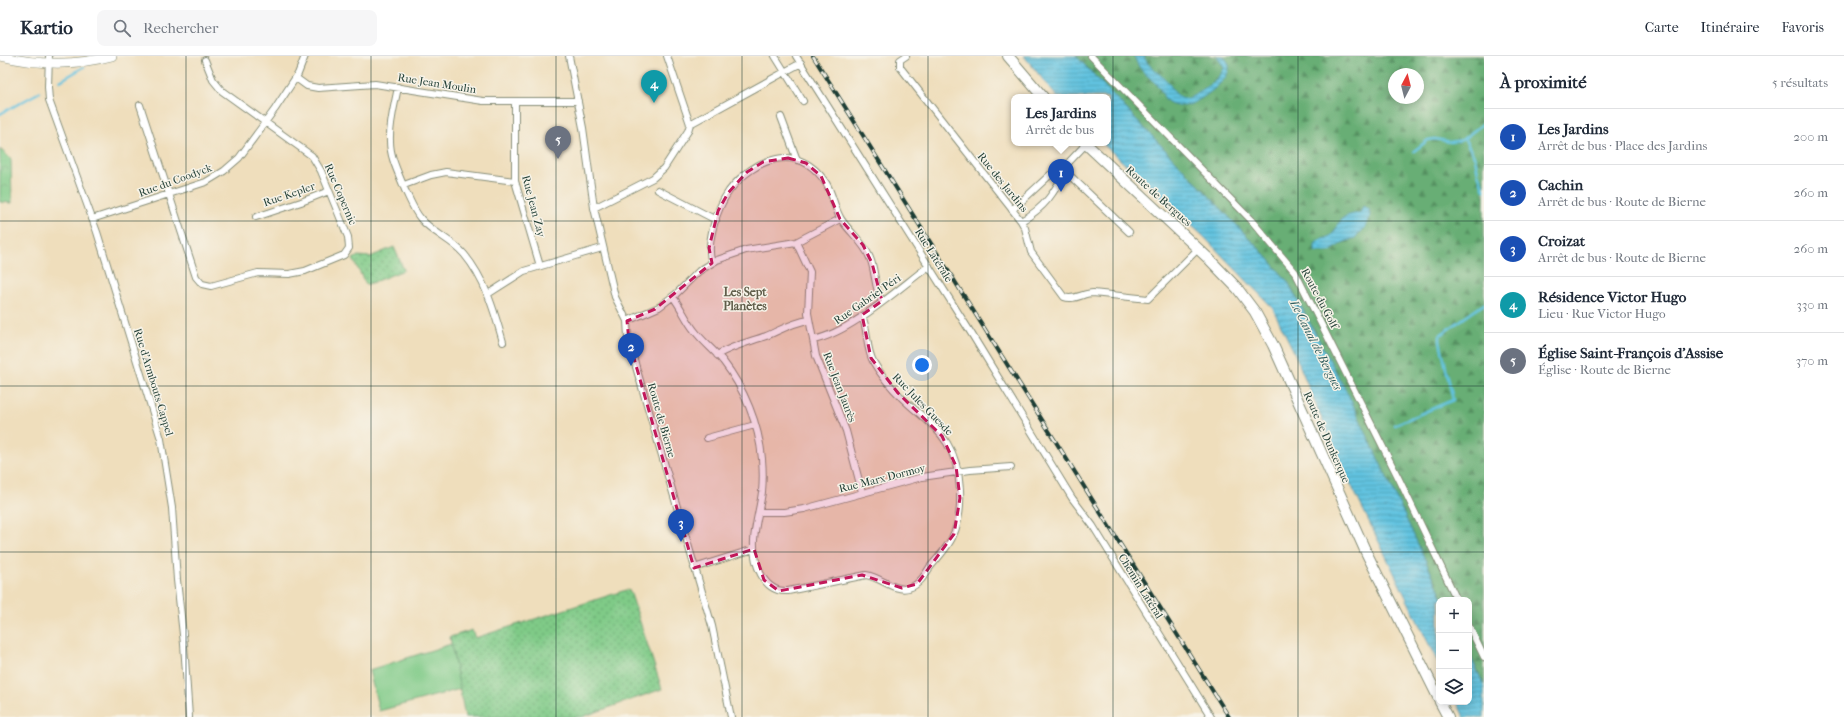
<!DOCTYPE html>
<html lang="fr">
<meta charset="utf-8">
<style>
:root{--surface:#fff;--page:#f6f6f7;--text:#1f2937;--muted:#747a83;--line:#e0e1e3;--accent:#1f6fb2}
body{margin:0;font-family:"IM FELL French Canon",serif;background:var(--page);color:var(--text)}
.controls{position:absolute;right:12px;bottom:12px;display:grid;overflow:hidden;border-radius:8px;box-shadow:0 2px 10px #0003}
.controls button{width:36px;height:36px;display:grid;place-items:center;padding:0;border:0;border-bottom:1px solid var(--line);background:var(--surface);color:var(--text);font:20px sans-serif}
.compass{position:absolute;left:1388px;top:12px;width:36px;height:36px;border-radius:50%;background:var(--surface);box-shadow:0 2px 10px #0003;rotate:7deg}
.you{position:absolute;left:922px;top:309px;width:14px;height:14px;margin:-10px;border:3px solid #fff;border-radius:50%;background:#1a73e8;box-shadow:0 0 0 6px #1a73e833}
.badge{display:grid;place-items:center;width:26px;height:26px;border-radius:50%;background:var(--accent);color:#fff;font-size:13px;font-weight:700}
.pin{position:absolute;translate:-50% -33px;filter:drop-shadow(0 1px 2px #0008)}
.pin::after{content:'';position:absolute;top:21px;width:14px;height:12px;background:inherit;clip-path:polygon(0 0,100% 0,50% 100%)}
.popup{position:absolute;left:1011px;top:38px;width:100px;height:52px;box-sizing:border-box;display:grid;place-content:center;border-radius:8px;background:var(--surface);filter:drop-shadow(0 1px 3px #0005);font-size:13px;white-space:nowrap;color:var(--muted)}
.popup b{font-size:15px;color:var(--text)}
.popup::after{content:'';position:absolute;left:50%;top:100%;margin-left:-8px;border:8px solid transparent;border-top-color:var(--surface)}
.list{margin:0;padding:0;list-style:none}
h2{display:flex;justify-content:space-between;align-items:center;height:52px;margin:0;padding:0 16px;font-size:17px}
h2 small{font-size:13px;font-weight:400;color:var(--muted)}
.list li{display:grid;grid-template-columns:26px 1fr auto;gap:12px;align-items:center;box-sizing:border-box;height:56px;padding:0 16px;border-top:1px solid var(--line)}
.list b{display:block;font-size:15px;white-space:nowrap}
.list p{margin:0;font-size:13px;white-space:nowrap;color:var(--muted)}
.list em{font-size:13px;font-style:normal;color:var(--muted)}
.icon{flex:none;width:22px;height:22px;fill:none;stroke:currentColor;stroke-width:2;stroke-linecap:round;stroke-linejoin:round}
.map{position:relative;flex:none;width:1484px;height:661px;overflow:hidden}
header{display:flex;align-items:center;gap:24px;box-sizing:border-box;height:56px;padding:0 20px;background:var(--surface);border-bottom:1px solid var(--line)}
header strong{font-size:19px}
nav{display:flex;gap:22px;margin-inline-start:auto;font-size:14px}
.search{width:280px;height:36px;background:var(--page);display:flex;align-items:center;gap:10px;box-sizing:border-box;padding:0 14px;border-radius:8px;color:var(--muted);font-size:15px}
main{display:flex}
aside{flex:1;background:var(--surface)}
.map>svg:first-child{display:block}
.grass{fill:url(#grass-dots);stroke:#4f845e}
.forest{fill:url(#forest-firs);stroke:#437654;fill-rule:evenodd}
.park{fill:url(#park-crowns);stroke:#4f845e}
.garden{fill:#7fca87;stroke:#4f845e}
.water{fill:url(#water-rules);stroke:#40808a}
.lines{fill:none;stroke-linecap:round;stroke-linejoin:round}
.stream{stroke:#62c3e0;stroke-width:2.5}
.street-casing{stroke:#878e78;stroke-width:8}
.secondary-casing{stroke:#878e78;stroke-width:10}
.primary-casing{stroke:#878e78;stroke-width:12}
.street{stroke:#fff;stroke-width:6}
.secondary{stroke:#fff;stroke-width:9}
.primary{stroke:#fff;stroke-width:10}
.rail-casing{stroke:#1f3d34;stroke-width:4}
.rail{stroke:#f7f3e8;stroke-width:2.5;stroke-dasharray:8;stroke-linecap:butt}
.marked{fill:#c2185b;fill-opacity:0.2;stroke:#c2185b;stroke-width:3;stroke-dasharray:8 5;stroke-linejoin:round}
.grid{fill:none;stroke:#1f3d34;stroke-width:1;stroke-opacity:0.55}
.labels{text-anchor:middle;stroke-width:3;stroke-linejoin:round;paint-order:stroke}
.street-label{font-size:11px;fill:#1f3d34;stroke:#f7f3e8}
.neighbourhood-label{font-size:12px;font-weight:bold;fill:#605d4a;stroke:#f7f3e8}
.water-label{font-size:12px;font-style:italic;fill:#305e5f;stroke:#f7f3e8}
</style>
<header>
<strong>Kartio</strong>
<div class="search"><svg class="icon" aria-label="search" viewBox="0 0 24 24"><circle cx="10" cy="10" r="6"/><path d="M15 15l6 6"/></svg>Rechercher</div>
<nav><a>Carte</a><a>Itinéraire</a><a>Favoris</a></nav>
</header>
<main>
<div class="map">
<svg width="1484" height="661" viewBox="0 0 1484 661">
<defs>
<pattern id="grass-dots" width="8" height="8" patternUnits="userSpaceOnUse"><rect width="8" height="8" fill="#7fca87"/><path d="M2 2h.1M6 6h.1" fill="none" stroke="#67a56f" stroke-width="1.8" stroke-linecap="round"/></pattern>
<pattern id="forest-firs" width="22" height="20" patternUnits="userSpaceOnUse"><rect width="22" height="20" fill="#67ae74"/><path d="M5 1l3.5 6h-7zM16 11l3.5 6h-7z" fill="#548f60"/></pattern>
<pattern id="park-crowns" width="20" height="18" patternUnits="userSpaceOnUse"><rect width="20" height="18" fill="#7fca87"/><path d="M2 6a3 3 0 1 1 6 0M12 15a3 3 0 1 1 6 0" fill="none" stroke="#67a56f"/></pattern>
<pattern id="water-rules" width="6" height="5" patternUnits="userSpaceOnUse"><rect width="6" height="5" fill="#62c3e0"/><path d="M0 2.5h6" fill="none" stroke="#50a0b6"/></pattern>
</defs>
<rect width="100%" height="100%" fill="#f7f3e8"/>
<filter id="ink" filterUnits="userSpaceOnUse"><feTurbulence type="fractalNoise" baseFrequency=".025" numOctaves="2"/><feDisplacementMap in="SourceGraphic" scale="8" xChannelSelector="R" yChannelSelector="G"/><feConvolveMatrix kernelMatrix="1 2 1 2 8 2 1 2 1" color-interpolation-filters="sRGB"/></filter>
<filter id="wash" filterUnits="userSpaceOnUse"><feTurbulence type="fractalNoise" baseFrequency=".012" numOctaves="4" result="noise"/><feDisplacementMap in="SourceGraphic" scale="16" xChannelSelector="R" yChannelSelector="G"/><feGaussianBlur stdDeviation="0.9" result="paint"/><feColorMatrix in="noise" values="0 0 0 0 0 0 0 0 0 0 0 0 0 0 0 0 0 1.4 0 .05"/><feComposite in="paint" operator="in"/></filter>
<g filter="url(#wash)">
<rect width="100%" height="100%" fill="#efdebc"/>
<!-- grass -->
<path class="grass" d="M394,191L404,214L366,229L353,203L358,200L370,201Z
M626,534L630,535L662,633L582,661H465L450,581L472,574L475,582Z"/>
<!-- forest -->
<path class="forest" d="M1076,0H1484V629L1469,597V544H1444L1349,341L1288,226L1268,202ZM1394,18H1418V42H1394Z"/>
<!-- park -->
<path class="park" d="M0,93L11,103L12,147L0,146Z"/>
<!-- garden -->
<path class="garden" d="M451,588L460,633L379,655L369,614Z"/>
<!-- water -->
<path class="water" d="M1024,0H1076L1268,202L1288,226L1349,340L1444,544H1439V609L1339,404L1294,296L1272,251L1202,179L1102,87H1108V41H1057Z
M1134,0H1144C1148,11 1157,15 1165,23C1175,32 1170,38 1187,43C1201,36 1217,27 1224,12L1217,0H1223C1227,4 1230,8 1229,14C1227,26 1197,48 1185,50C1180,50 1175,49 1170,47C1162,43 1163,35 1156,28C1145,16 1141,18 1134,0Z
M1363,150L1369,153L1370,160L1365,172L1355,182L1342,187L1330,196H1315V188C1320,182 1322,184 1328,181C1335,178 1336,171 1340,165C1344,159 1353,158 1360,157Z
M1469,597L1484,629V661H1464L1457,646H1469Z"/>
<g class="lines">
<!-- stream -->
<path class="stream" d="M60,25L84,11
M0,58L40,36
M1464,82L1475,102L1478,117L1484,134
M1414,95L1428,84L1435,83L1451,86L1462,84L1484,67
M1394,369L1453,344L1440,285V279L1484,248"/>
</g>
</g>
<g filter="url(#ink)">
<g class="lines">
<defs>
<path id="street" d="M49,0L48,31L49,44L97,176L161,383L172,452L177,524L184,588L189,661
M569,0L583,72L594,152L615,241L627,265L628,281L636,311L712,570L731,661
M775,0L803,45
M796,0L971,277L1072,442L1093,470L1211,661
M906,0L900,4V11L1021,165L1025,172L1031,196L1064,241C1074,245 1083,237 1093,237L1148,243L1198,193
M1091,0L1251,164L1295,216L1399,423L1457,544
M296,22L307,30L318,32L375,28L483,45H578
M398,31C395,48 389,67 390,85C390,102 399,118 405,134C410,144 414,155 421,163C433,177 452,184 464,198C485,223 494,254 503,286
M515,46V125L540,210
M140,49L196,221L202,228L211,230L258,217L289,218L305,215L344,199L349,192L348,181L321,115L312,100L222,35L213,24L205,4
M781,61L797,104
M690,68L801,7
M1061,111L1129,176
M404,129L431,119L446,116L515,125
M658,134L716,164
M594,152L653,122L664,112L688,75L690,68L667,0
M1012,154L1051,118L1069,106L1086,88
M256,161L301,146L329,135
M92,163L206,126L224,115L239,102L275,53L298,18L305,0
M1021,165C1045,152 1055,136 1066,113
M796,186L810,216L808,257L816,300L846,375L862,436
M712,207C705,188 717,152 729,135C754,102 799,85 826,127C833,138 834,152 841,163C850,177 864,186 870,202C876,216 874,232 882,245
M488,238L524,215L602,192
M673,241C681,251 686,264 694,274C702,285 714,294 723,305C744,332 759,368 762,403C763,414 763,425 762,436C760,452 755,468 754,484C753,505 762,537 788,535L866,519C881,521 894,536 909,532C919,529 925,519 930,511C938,502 947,492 952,482C965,456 962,411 947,387C936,369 917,357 902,342C892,332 881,319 874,307C865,292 869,275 862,260
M627,265L659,251L676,238L699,215L717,204L746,194L796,186L840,163
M813,284C850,277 898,233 929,210
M717,299C732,290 749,286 766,280C780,274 794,266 809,264
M707,382L755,369
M759,456H784L804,453L922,421L970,414L1011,411
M694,512L754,493
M1469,570L1484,601"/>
<path id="secondary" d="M0,0C37,9 75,10 112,0"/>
<path id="primary" d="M1008,0L1043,41
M1085,87L1209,203L1237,232L1255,256L1273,289L1365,494L1439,643
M1440,646L1448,661"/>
</defs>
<!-- street casing -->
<use href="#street" class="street-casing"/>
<!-- secondary casing -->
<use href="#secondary" class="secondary-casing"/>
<!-- primary casing -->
<use href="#primary" class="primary-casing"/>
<!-- street -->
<use href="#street" class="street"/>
<!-- secondary -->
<use href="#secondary" class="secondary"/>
<!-- primary -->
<use href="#primary" class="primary"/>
<defs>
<path id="rail" d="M813,0L1229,661"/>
</defs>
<!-- rail casing -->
<use href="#rail" class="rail-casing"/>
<!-- rail -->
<use href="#rail" class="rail"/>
</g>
</g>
<!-- marked area -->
<path class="marked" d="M788,102L806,107L821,120L840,163L863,189L872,207L882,245L862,259L871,302L898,337L942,380L956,410L960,442L954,478L917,528L902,532L862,519L779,535L764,524L754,493L694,512L629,285L627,265L655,253L712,207L709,192L718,155L728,137L747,116L763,106Z"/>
<!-- grid -->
<path class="grid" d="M186,0V661M371,0V661M556,0V661M742,0V661M928,0V661M1113,0V661M1298,0V661M0,165H1484M0,330H1484M0,496H1484"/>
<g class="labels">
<!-- street labels -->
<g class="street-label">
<text transform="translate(437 27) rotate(9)" y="4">Rue Jean Moulin</text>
<text transform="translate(175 124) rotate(-20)" y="4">Rue du Coodyck</text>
<text transform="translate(1003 126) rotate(51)" y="4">Rue des Jardins</text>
<text transform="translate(289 138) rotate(-19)" y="4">Rue Kepler</text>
<text transform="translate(341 138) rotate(67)" y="4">Rue Copernic</text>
<text transform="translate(1159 140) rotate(42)" y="4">Route de Bergues</text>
<text transform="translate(534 150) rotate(75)" y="4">Rue Jean Zay</text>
<text transform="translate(934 199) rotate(58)" y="4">Rue Latérale</text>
<text transform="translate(1320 242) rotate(62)" y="4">Route du Golf</text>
<text transform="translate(867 243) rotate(-35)" y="4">Rue Gabriel Péri</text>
<text transform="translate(154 326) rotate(73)" y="4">Rue d'Armbouts-Cappel</text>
<text transform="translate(840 331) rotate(69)" y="4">Rue Jean Jaurès</text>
<text transform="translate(923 348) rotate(46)" y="4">Rue Jules Guesde</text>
<text transform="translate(662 364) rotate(74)" y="4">Route de Bierne</text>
<text transform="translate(1327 381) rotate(66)" y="4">Route de Dunkerque</text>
<text transform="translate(882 422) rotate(-14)" y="4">Rue Marx Dormoy</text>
<text transform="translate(1141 530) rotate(58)" y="4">Chemin Latéral</text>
</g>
<!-- neighbourhood labels -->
<g class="neighbourhood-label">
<text x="745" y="240">Les Sept<tspan x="745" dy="14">Planètes</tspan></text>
</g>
<!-- water labels -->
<g class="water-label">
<text transform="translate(1316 289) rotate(63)" y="4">Le Canal de Bergues</text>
</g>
</g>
</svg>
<div class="controls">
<button>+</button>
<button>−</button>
<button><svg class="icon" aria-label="layers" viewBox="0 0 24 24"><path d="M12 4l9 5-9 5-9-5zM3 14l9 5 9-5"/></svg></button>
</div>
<svg class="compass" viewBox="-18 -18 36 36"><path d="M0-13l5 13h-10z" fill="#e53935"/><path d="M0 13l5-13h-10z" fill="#747a83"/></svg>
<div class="you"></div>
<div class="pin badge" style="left:1061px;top:136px;background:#1a4fb4">1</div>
<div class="popup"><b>Les Jardins</b>Arrêt de bus</div>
<div class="pin badge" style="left:631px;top:310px;background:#1a4fb4">2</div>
<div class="pin badge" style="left:681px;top:486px;background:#1a4fb4">3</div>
<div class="pin badge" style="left:654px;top:47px;background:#0f9aa8">4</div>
<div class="pin badge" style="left:558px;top:103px;background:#6b7280">5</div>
</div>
<aside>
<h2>À proximité<small>5 résultats</small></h2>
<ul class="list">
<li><span class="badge" style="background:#1a4fb4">1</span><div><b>Les Jardins</b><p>Arrêt de bus · Place des Jardins</p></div><em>200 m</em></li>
<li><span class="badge" style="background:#1a4fb4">2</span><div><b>Cachin</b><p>Arrêt de bus · Route de Bierne</p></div><em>260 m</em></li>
<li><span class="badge" style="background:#1a4fb4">3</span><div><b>Croizat</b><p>Arrêt de bus · Route de Bierne</p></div><em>260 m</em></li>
<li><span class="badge" style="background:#0f9aa8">4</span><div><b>Résidence Victor Hugo</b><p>Lieu · Rue Victor Hugo</p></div><em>330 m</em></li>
<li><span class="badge" style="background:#6b7280">5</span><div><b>Église Saint-François d'Assise</b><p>Église · Route de Bierne</p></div><em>370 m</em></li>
</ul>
</aside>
</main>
